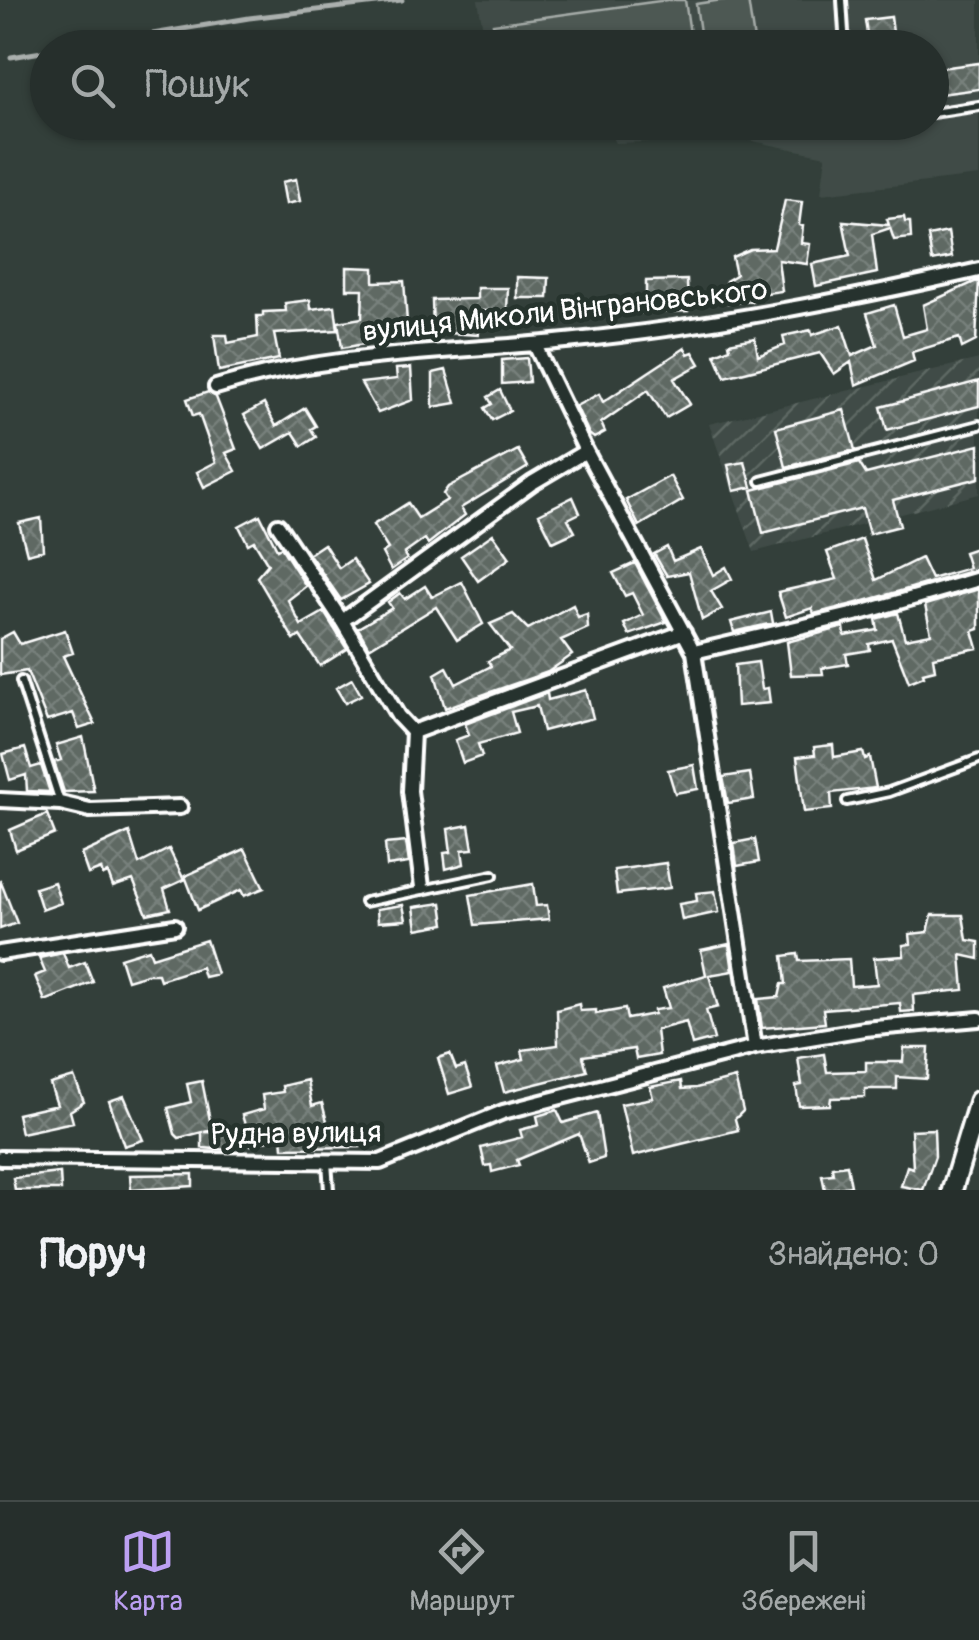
<!DOCTYPE html>
<html lang="uk">
<meta charset="utf-8">
<style>
:root{--surface:#262f2c;--page:#323b38;--text:#f1f3f6;--muted:#a4a9a9;--line:#424a48;--accent:#bca0f2}
body{margin:0;font-family:Pangolin,sans-serif;background:var(--page);color:var(--text)}
.list{margin:0;padding:0;list-style:none}
h2{display:flex;justify-content:space-between;align-items:center;height:130px;margin:0;padding:0 40px;font-size:42px}
h2 small{font-size:32px;font-weight:400;color:var(--muted)}
.icon{flex:none;width:55px;height:55px;fill:none;stroke:currentColor;stroke-width:2;stroke-linecap:round;stroke-linejoin:round}
.map{position:relative;flex:none;width:979px;height:1190px;overflow:hidden}
.search{position:absolute;background:var(--surface);box-shadow:0 2px 8px #0004;left:30px;right:30px;top:30px;height:110px;display:flex;align-items:center;gap:25px;box-sizing:border-box;padding:0 35px;border-radius:55px;color:var(--muted);font-size:38px}
.sheet{height:310px;background:var(--surface)}
nav{display:flex;justify-content:space-around;align-items:center;box-sizing:border-box;height:140px;border-top:2px solid var(--line);background:var(--surface);font-size:28px;color:var(--muted)}
nav a{display:grid;justify-items:center;gap:5px}
nav .on{color:var(--accent)}
.map>svg:first-child{display:block}
.built{fill:#404c47}
.industrial{fill:url(#industrial-furrows)}
.garden{fill:#4d5853;stroke:#a6aca9;stroke-width:2.5}
.lines{fill:none;stroke-linecap:round;stroke-linejoin:round}
.stream{stroke:#abb0ae;stroke-width:5}
.building{fill:url(#building-cross-hatch);stroke:#fff;stroke-width:2.5}
.lane-casing{stroke:#fff;stroke-width:14}
.street-casing{stroke:#fff;stroke-width:20}
.secondary-casing{stroke:#fff;stroke-width:25}
.lane{stroke:#26332d;stroke-width:6}
.street{stroke:#26332d;stroke-width:12}
.secondary{stroke:#26332d;stroke-width:18}
.labels{text-anchor:middle;stroke-width:9;stroke-linejoin:round;paint-order:stroke}
.street-label{font-size:30px;fill:#fff;stroke:#26332d}
</style>
<div class="map">
<svg width="979" height="1190" viewBox="0 0 979 1190">
<defs>
<pattern id="industrial-furrows" width="10" height="10" patternUnits="userSpaceOnUse" patternTransform="scale(2.5)"><rect width="10" height="10" fill="#404c47"/><path d="M-1 1l2-2M0 10L10 0M9 11l2-2" fill="none" stroke="#5d6763"/></pattern>
<pattern id="building-cross-hatch" width="8" height="8" patternUnits="userSpaceOnUse" patternTransform="scale(2.5)"><rect width="8" height="8" fill="#5f6964"/><path d="M0 0l8 8M0 8l8-8" fill="none" stroke="#77807b"/></pattern>
</defs>
<rect width="100%" height="100%" fill="#333f3a"/>
<filter id="ink" filterUnits="userSpaceOnUse"><feTurbulence type="fractalNoise" baseFrequency=".01" numOctaves="2"/><feDisplacementMap in="SourceGraphic" scale="20" xChannelSelector="R" yChannelSelector="G"/><feConvolveMatrix kernelMatrix="1 2 1 2 8 2 1 2 1" color-interpolation-filters="sRGB"/></filter>
<g filter="url(#ink)">
<!-- built -->
<path class="built" d="M478,0H979V176L821,194L826,156L738,138L734,128L675,132V141L615,143L605,124L500,138L498,123L932,122V48L486,47Z"/>
<!-- industrial -->
<path class="industrial" d="M979,359V494L754,552L709,424Z"/>
<!-- garden -->
<path class="garden" d="M667,0H685L692,47H497L493,24Z
M722,0H748L755,47H702L696,4Z"/>
<g class="lines">
<!-- stream -->
<path class="stream" d="M68,48L249,18L402,0
M11,57L48,51"/>
</g>
<!-- building -->
<path class="building" d="M891,17L895,48H869L865,20Z
M979,63V89L932,95V69Z
M296,179L300,201L286,204L282,182Z
M785,200L802,202L799,225L803,226L801,243L810,244L807,264L778,260L782,291L751,295L752,301L728,303L726,281L736,275L732,257L750,249L774,248Z
M904,217L905,222H910L911,238L894,240L890,228L872,234L877,273L816,286L812,264L850,256L843,221L889,225L887,219Z
M948,232L952,257L932,261L928,236Z
M347,267L374,268V282L404,281L408,336L342,348L338,322L362,318L363,289H347Z
M517,277L549,278L548,298H517Z
M687,280L688,311L638,313V299H646V281Z
M979,280L976,341L962,348L959,338L912,352L914,361L856,385L851,362L834,374L820,353L725,377L715,354L730,348L729,343L755,338L758,356L785,345L783,336L811,330L812,335L842,325L852,356L877,345L867,313L894,305L903,336L927,329L923,305Z
M477,288H508L507,311H478V335L433,332L432,300L477,299Z
M310,300L311,309L335,306L338,330L274,334L279,359L219,371L214,335H227L228,343L258,337L257,316H263V312L286,311L285,303Z
M685,348L688,354L693,352L700,364L674,379L690,404L666,418L648,390L601,423L605,432L594,438L589,434L576,406L599,394L603,402Z
M527,358L529,382L502,384V360Z
M411,368L413,400L378,413L361,383L397,379L396,369Z
M446,370L456,403L433,407V373Z
M979,381V406L887,430L881,407Z
M500,390L510,411L492,420L485,408L492,404L488,397Z
M208,392L216,397L236,449L226,453L236,471L204,487L197,472L216,462L199,414L193,416L187,399Z
M264,404L276,426L305,408L316,426L311,429L316,437L302,446L293,432L263,449L244,415Z
M844,410L855,450L786,467L776,428Z
M979,445V478L893,500L900,526L869,534L862,508L763,533L752,490L859,463L866,474Z
M518,450L528,467L461,508L465,515L428,544L425,539L404,554L407,559L391,570L382,553L388,549L373,525L408,503L418,518L447,500L443,494L448,487Z
M745,462L752,487L734,491L728,465Z
M670,476L683,500L639,526L626,500Z
M573,497L580,513L568,519L575,532L553,542L539,514Z
M260,515L277,549L281,547L306,586L288,600L301,625L324,612L347,649L320,666L300,636L294,640L257,577L268,564L254,541L248,544L239,526Z
M41,518L43,550L27,554L19,523Z
M493,534L510,558L478,581L461,556Z
M862,539L876,580L921,558L931,579L969,568L964,552L979,547V569L861,602L814,614L812,608L786,617L778,592L837,579L827,552Z
M324,544L339,568L352,559L369,584L341,600L309,554Z
M667,547L673,561L701,549L713,575L726,567L732,579L711,591L722,609L702,620L689,572L667,576L654,554Z
M635,563L666,622L629,635L624,624L643,615L632,593L625,596L613,573Z
M462,582L483,624L457,640L436,607L369,648L358,628L392,608L388,602L400,593L405,599L425,586L432,597Z
M979,589V629L973,631L978,648L933,657L935,670L923,673L924,676L909,682L892,639L869,644L870,650L846,654L848,664L822,668L823,674L791,675L787,642L844,627L845,636L878,630L876,619L898,613L905,639L931,634L925,605Z
M573,605L578,617L587,614L588,628L561,640L572,655L548,672L445,708L435,674L447,667L456,684L491,666L488,661L510,650L490,624L513,614L528,629Z
M771,612L773,623L734,632L731,622Z
M65,630L73,653L63,656L95,724L79,729L73,713L47,721L27,671L0,675V639L13,632L20,644Z
M758,662L762,689L768,688L770,703L737,706L735,665Z
M352,679L361,695L345,703L336,688Z
M586,690L593,718L543,731L537,706L511,712L517,733L478,744L482,756L463,763L455,740L469,735L465,724L547,693L548,700Z
M83,737L94,791L64,792L54,762L61,760L56,745Z
M833,745L834,757L863,752L865,759L870,757L876,788L831,793L832,809L804,812L797,757L815,755L814,747Z
M25,748L31,768L41,765L50,792L27,791L26,775L10,780L3,754Z
M694,765L698,789L675,793L668,770Z
M750,773L754,799L728,803L723,777Z
M47,814L55,834L16,850L10,830Z
M469,825L473,849L462,850L464,864L446,869L444,853L451,852L448,829Z
M129,832L139,864L169,849L184,880L164,889L170,909L147,914L133,880L113,887L108,873L103,875L101,869L88,874L81,854Z
M755,839L759,862L737,866L734,843Z
M406,842L409,863L387,866L385,844Z
M245,849L264,888L244,896L241,890L198,910L185,876Z
M666,863L670,888L617,894L614,870Z
M0,880L17,923L0,929Z
M54,882L61,903L42,910L35,888Z
M533,884L536,906L547,905L549,919L475,925L470,895Z
M715,891L719,912L682,920L679,904L697,901L696,893Z
M442,903L445,924L417,929L414,907Z
M403,905L406,920L378,922L377,909Z
M932,915H963L967,940L979,942V959L961,955L964,990L913,995L914,1011L901,1012L900,1003L823,1009L825,1023L762,1028L758,999L779,997L782,984H786L783,956L798,954L799,961L849,959L851,986L877,984L874,958L904,956L903,945L911,944L910,934L928,932Z
M206,940L217,974L204,977L201,967L160,980L158,974H147L127,980L120,958L149,949L152,957Z
M729,944L733,971L709,975L718,1007L706,1010L714,1039L692,1045L686,1022L656,1030L659,1055L636,1059L634,1049L583,1056L587,1071L504,1092L497,1066L524,1059L522,1050L558,1045L557,1010L579,1004L580,1011L596,1010V1014L625,1009L627,1019L654,1014V1010L669,1008L663,988L706,975L701,950Z
M63,953L69,968L85,962L93,982L45,1001L35,976L45,972L39,958Z
M904,1048H929L927,1079L897,1077V1089H865V1097L831,1098L830,1105L799,1106L796,1086L802,1085L798,1058L824,1054L827,1072L866,1071V1062H903Z
M450,1054L456,1069L465,1066L472,1087L449,1094L438,1058Z
M74,1077L84,1102L70,1111L73,1122L21,1133L17,1114L57,1105L50,1084Z
M735,1078L743,1111L735,1119L738,1130L633,1156L621,1104L653,1098L650,1087L681,1081L682,1089L696,1088Z
M307,1080L312,1106L322,1103L328,1125L338,1124L339,1130L359,1129L360,1147L283,1148L282,1136L251,1145L242,1115L264,1109L262,1095L283,1092L282,1086Z
M202,1081L212,1130L204,1132L232,1133L230,1150L202,1148V1132L179,1138L175,1134L168,1108L191,1102L187,1084Z
M124,1096L143,1140L124,1146L109,1101Z
M557,1110L563,1123L597,1113L604,1158L589,1163L579,1134L517,1160L519,1165L492,1172L491,1165L485,1166L481,1148L522,1137L520,1130L539,1125L537,1116Z
M934,1129L935,1156L923,1190L901,1186L907,1166L913,1168L911,1130Z
M847,1165L851,1186L825,1190L822,1175L833,1174L832,1167Z
M60,1173L61,1190H15L13,1178Z
M193,1174V1186L131,1190L130,1175Z"/>
<g class="lines">
<defs>
<path id="lane" d="M842,0L845,48
M932,113L979,106
M856,122H863
M761,481L979,425
M21,681L60,802
M847,801L889,792L979,759
M365,902L493,875
M327,1162L329,1190"/>
<path id="street" d="M535,345L586,451L694,652L755,1047
M216,387C332,351 457,353 576,340C712,326 845,300 979,270
M278,525L342,621
M694,652L864,612L979,579
M413,732L398,716L342,621L532,483L586,451
M0,800L60,803L90,810L180,807
M422,887L410,791L413,732L684,632
M0,953L175,926
M0,1158L380,1162L503,1112L755,1047L864,1029L979,1019"/>
<path id="secondary" d="M952,1190L979,1101"/>
</defs>
<!-- lane casing -->
<use href="#lane" class="lane-casing"/>
<!-- street casing -->
<use href="#street" class="street-casing"/>
<!-- secondary casing -->
<use href="#secondary" class="secondary-casing"/>
<!-- lane -->
<use href="#lane" class="lane"/>
<!-- street -->
<use href="#street" class="street"/>
<!-- secondary -->
<use href="#secondary" class="secondary"/>
</g>
</g>
<g class="labels">
<!-- street labels -->
<g class="street-label">
<text transform="translate(565 310) rotate(-6)" y="10">вулиця Миколи Вінграновського</text>
<text transform="translate(296 1133) rotate(-1)" y="10">Рудна вулиця</text>
</g>
</g>
</svg>
<div class="search"><svg class="icon" aria-label="search" viewBox="0 0 24 24"><circle cx="10" cy="10" r="6"/><path d="M15 15l6 6"/></svg>Пошук</div>
</div>
<section class="sheet">
<h2>Поруч<small>Знайдено: 0</small></h2>
<ul class="list">
</ul>
</section>
<nav>
<a class="on"><svg class="icon" aria-label="map" viewBox="0 0 24 24"><path d="M3 6l6-2 6 2 6-2v14l-6 2-6-2-6 2zM9 4v14M15 6v14"/></svg>Карта</a>
<a><svg class="icon" aria-label="directions" viewBox="0 0 24 24"><path d="M12 3l9 9-9 9-9-9zM9 14v-3h6M13 9l2 2-2 2"/></svg>Маршрут</a>
<a><svg class="icon" aria-label="saved" viewBox="0 0 24 24"><path d="M7 4h10v16l-5-4-5 4z"/></svg>Збережені</a>
</nav>
